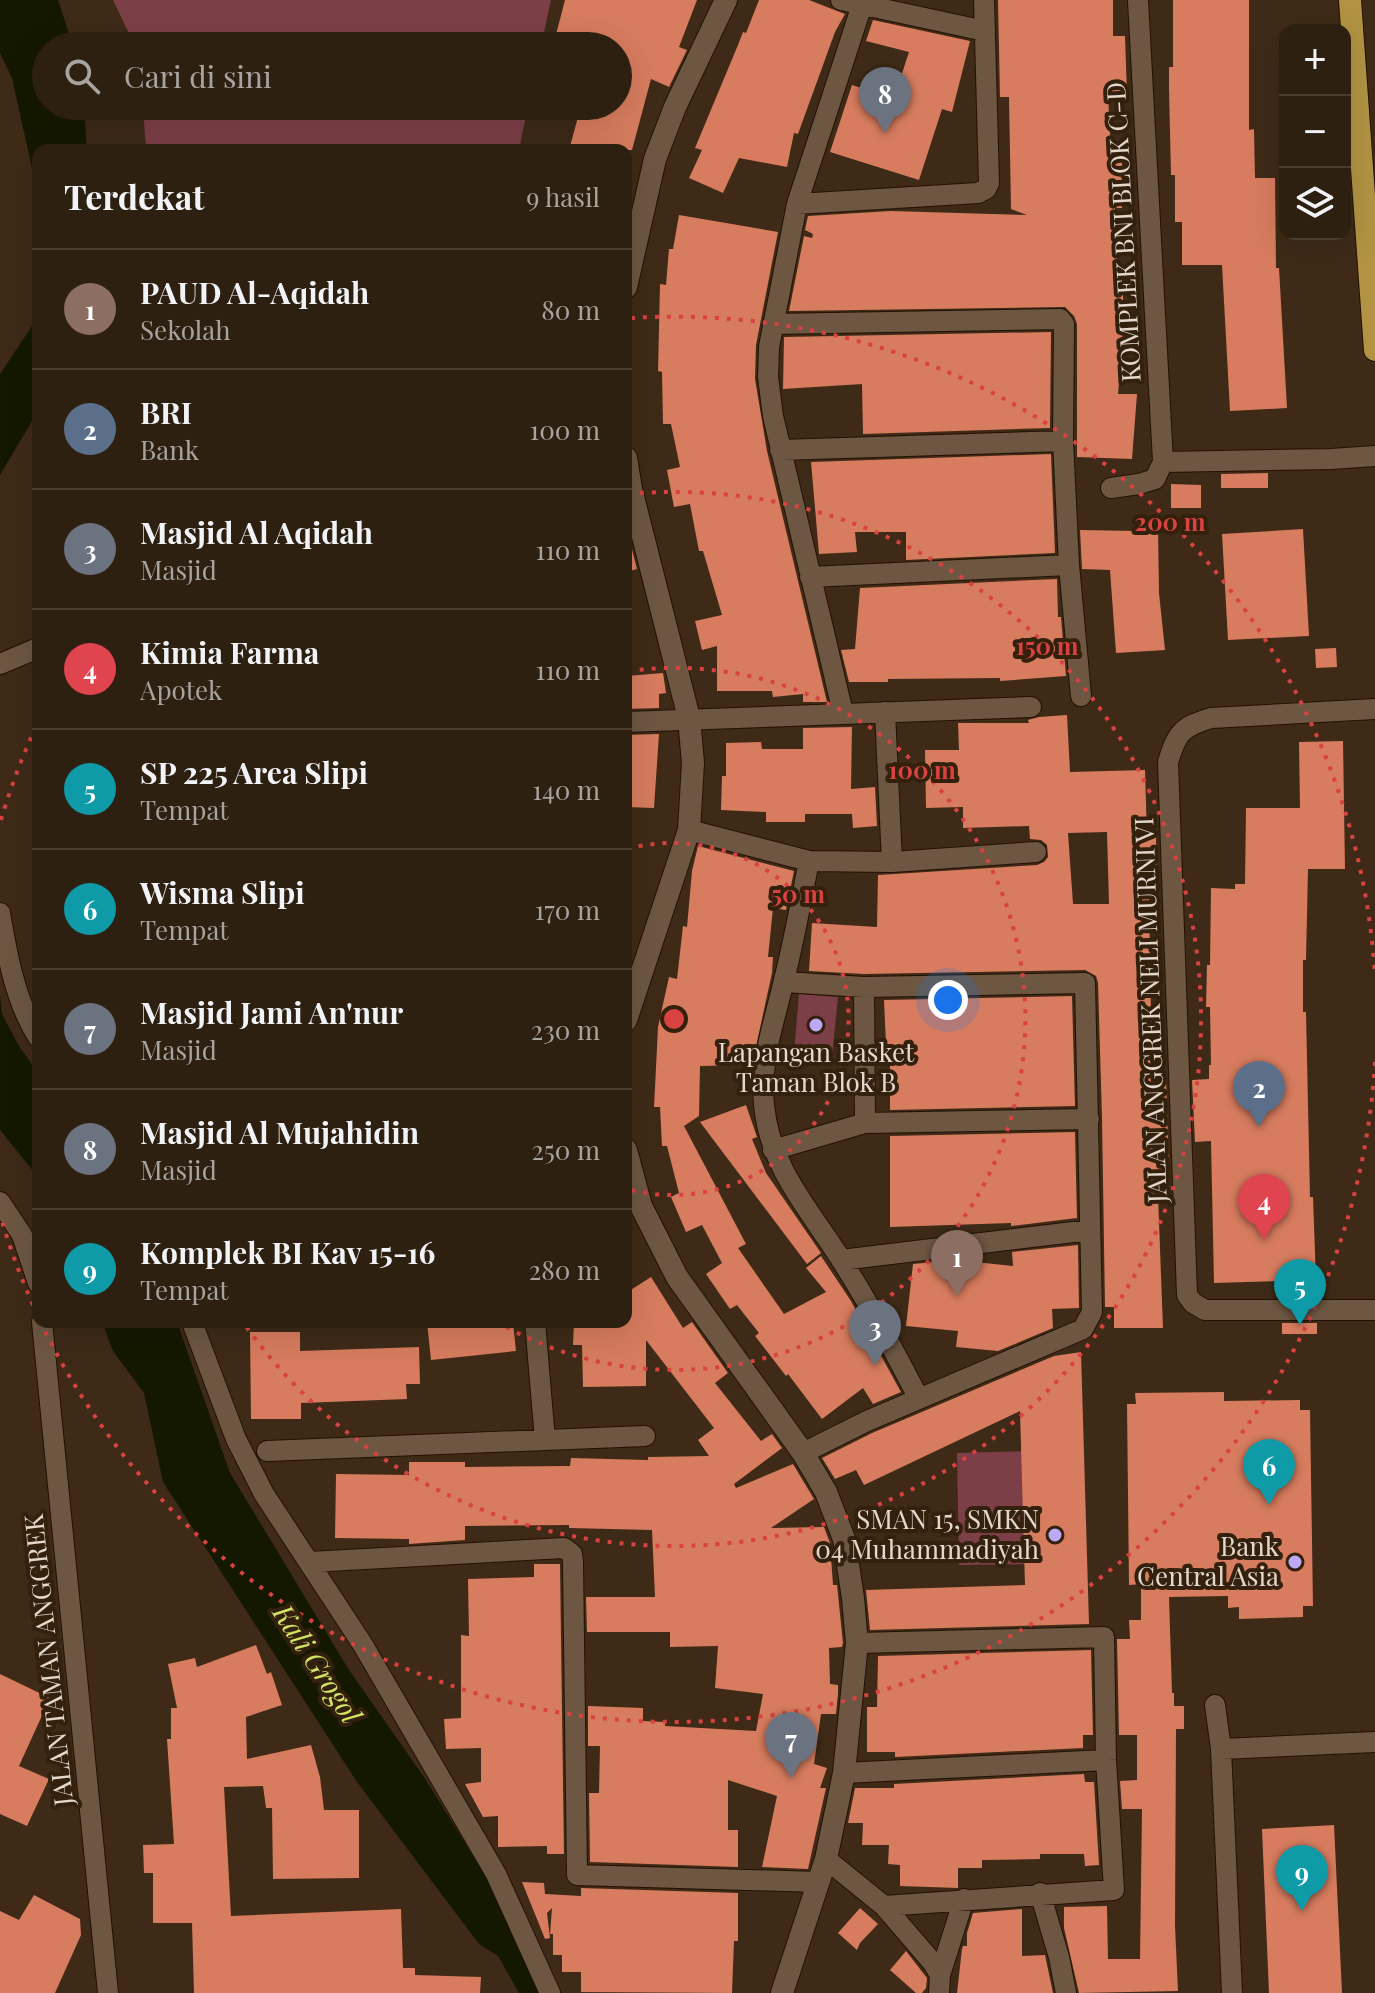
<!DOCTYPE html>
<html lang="id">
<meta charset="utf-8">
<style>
:root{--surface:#2e2011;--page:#36281a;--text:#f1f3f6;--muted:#a7a39f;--line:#493e31;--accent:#db2777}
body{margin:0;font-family:"Playfair Display",serif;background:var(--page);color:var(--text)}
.controls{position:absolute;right:24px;top:24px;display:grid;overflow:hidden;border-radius:16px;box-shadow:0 8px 32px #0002}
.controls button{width:72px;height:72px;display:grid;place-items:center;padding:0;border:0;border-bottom:2px solid var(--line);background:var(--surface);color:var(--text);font:40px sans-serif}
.you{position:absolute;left:948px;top:1000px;width:28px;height:28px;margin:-20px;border:6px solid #fff;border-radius:50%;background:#1a73e8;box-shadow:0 0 0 12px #1a73e833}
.badge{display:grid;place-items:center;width:52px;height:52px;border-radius:50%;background:var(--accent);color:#fff;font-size:26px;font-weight:700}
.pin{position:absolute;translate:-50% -66px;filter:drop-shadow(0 2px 4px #0008)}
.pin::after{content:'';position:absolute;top:42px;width:28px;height:24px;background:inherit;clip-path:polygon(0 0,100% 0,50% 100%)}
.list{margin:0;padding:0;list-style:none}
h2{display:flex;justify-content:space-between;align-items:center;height:104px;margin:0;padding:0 32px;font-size:34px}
h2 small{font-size:26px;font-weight:400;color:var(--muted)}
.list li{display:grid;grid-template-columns:52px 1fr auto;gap:24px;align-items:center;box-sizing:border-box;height:120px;padding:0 32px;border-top:2px solid var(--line)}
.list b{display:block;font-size:30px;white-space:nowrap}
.list p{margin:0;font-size:26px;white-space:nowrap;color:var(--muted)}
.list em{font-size:26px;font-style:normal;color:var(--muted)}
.icon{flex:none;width:44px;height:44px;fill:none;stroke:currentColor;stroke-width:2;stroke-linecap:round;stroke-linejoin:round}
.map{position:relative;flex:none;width:1375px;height:1993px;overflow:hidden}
.search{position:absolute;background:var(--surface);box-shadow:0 8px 32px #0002;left:32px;top:32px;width:600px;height:88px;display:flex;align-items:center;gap:20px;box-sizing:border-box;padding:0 28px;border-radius:44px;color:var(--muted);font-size:30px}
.panel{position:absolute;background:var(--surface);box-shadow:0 8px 32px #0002;left:32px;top:144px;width:600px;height:1184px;border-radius:16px}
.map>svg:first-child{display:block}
.green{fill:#7c3f47}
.water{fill:#151800}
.building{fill:#d77c5e;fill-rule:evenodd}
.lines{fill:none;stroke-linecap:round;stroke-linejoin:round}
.minor-casing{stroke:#241202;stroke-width:22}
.tertiary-casing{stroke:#241202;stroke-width:24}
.trunk-casing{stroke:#241202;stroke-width:24}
.minor{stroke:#6d5743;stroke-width:20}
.tertiary{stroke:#6d5743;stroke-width:22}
.trunk{stroke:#b29343;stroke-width:22}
.ring{fill:none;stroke:#d84240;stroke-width:4;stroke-dasharray:4 8}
.poi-dot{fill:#bda9f5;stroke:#33200d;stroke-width:3}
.labels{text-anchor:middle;stroke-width:8;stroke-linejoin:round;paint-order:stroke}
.street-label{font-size:26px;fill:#e4d7cb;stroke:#33200d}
.poi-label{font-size:26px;fill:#e4d7cb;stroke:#33200d;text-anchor:end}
.water-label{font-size:28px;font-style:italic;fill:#d4e365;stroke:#33200d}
.centre{fill:#d84240;stroke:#33200d;stroke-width:4}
.ring-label{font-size:24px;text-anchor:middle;font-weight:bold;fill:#d84240;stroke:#33200d;stroke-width:8;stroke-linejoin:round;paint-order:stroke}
</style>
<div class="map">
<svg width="1375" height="1993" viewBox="0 0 1375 1993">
<rect width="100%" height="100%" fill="#3e2a17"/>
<!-- green -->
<path class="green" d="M113,0H551L541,46H135Z
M143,106H528L519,150H146Z
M799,994L838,997L832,1056L794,1053Z
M1032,1451L1034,1564L959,1565L957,1453Z"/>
<!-- water -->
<path class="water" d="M0,0H58L73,46H46V106H84L87,150H38V195L12,78L0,53Z
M38,317V411L0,475V374Z
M0,995L2,1014L19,1046L38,1073V1177L0,1130Z
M102,1322H177L230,1473L349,1670L426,1780L513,1920L544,1993H519L498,1956L479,1944L357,1782L163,1482L144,1393L113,1351Z"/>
<!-- building -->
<path class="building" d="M565,0H697L679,47L687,50L669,87L651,79L632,150H569L581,106H618V46H553Z
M759,0H809L845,14L835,32L798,134L794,133L787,167L739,158L723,193L689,178L702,150L695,148L738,45L743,32L746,33Z
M998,0H1113V36H1125L1127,94L1108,95L1111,151H1122V208H1115L1117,270H1123V335L1118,394H1137L1132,459L1077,457V324L1074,316L1065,307L789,311L804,236L812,238L813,234L805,230L808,216L891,211L1027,215L1011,209L1009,97H1000Z
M1173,0H1249V130L1254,129L1255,178H1275L1276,268H1279L1287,408L1230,411L1222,265H1182V222H1175V175H1171L1169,90V67H1173Z
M873,20L970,41L952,112L942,109L919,180L830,152L852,85L894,98L909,52L866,41Z
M679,215L778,232L756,345L755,379L767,451L827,702H803V694L773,697L772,691H717V646L702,650L695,621L722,615L703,551H699L690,504L674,507L667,470L680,467L671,424H663L662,372L658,371L660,284L666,285L669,249H673Z
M1051,332L1050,428L863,434L862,384L783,389L784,337Z
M1051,454L1055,553L906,560V532H855L857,552L819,554L811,462Z
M1268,473V488H1221V474Z
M1171,484L1201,485V508H1171Z
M626,526L637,569L626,572Z
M1136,528H1158L1159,593L1165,650L1116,653L1110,570L1082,569L1080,530L1136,531Z
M1303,529L1309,636L1228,640L1222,534Z
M1057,579L1058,617H1061L1066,676L1000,681V678L888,679V682H849L841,650L855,649L860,588Z
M1336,648L1337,667L1316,668L1315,649Z
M663,673L666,693L659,694V708L626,709V676Z
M1067,715L1070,772L1145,770L1147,837L1156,836L1157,894H1149L1151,1018H1158L1159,1081H1166L1170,1195H1158L1163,1328H1114V1307H1105L1102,1118L1098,983L1096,976L1085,970L864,974L809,971L812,923L877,927L878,875L1037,865L1044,862L1048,857L1047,845L1041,840L1030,839L1029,826L963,828V807L926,808L925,750H959L958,723H1029L1028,720L1039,717ZM1107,832L1109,904H1073L1068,833Z
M852,727L851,789L875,787L877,826L853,828L852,814H805V822H766V812L721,810L722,776H726V743L761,742L762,749H803V728Z
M659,734L654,808L626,807V735Z
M1343,741L1345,869H1308L1306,960H1303V1012H1306L1310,1197H1313L1316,1280L1214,1283L1211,1141L1195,1142L1192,1080L1209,1079V1065H1211L1210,1007H1206L1207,965H1210L1211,888L1235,889V884H1245L1246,808H1300L1299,742Z
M698,846L794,871L786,910L773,908L768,957H773L772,973L752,1065L700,1066L699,1116L684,1126L746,1244L738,1248L784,1314L826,1292L806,1268L821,1256L851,1301L901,1392L873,1404L863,1388L822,1419L788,1374L786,1376L755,1336L759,1333L737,1305L730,1309L706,1274L722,1263L702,1225L686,1232L671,1197L679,1193L667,1146H662L660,1107H654L658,1027L669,977L677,979L683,926L687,927L692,871Z
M1072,996L1075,1106L890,1110V1044H886L884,1000Z
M746,1105L757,1137L752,1139L766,1173L821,1253L807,1264L700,1122Z
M1075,1132L1077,1218L1011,1226V1223L890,1227V1136Z
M1078,1245L1079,1308L1052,1309L1053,1328L998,1351L956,1347L958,1331L906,1326L913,1264L935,1262L965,1265V1261L1013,1266L1012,1252Z
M651,1277L683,1328L692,1322L728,1373L715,1383L761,1441L772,1434L782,1448L734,1484L736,1488L793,1464L814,1499L771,1528L824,1527L830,1543L833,1585H837L843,1643L842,1647L829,1648L830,1684L838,1685V1694L836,1714H821L814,1764L827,1768L820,1788H826L808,1869L762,1867L777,1796L728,1780V1830H738V1867L590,1862L589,1793H599L600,1746H588V1706L643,1708V1721L665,1722V1726L756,1731L763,1694L715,1688L718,1646L670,1647V1632H587L586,1597H655L652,1530L569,1528V1525L465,1526V1540L409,1544V1539L335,1538L336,1474L409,1475V1462H465V1467L570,1466L571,1458L648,1460V1457L709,1456L698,1440L714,1428L646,1340V1386L583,1387L582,1345H573L574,1322H626V1293Z
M427,1322H513L516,1351L431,1360Z
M1282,1323H1317V1334H1282Z
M250,1332H300V1351L419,1347L420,1384H406L407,1399L301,1403V1419H251Z
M1081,1352L1089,1624L870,1630L866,1590L1025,1585L1020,1411L864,1485L856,1470L835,1479L822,1458L872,1433L1054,1356Z
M1224,1392V1401L1300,1400V1410H1310L1313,1606H1303V1617L1239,1619V1607L1228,1608V1596L1169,1597L1172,1693H1174V1706H1184V1729H1176L1175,1926L1178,1991L1079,1993L1064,1928V1907L1107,1906L1108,1959H1140L1142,1809H1122L1120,1781L1137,1780V1735H1119L1117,1639H1130L1129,1620H1141V1584L1129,1585L1127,1404H1136L1135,1393Z
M534,1564H560L564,1854H547V1846L498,1847V1816L483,1817L465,1784L481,1782V1748L446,1749L444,1719L461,1718V1635L469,1636L468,1579L534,1577Z
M256,1645L267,1674L271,1672L282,1705L246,1717L247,1759L311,1745L320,1777L324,1810H359V1878L273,1879L272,1808H266L263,1786L224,1787L231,1916L401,1909L403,1968H415V1975L481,1977L480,1993H194L192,1923H153V1873H144L143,1845L174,1844L167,1739H171V1708H177L168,1664L195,1658L197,1667Z
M1091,1650L1093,1735H1083V1748L895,1757V1752H867V1707H877L878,1656Z
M0,1674L50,1698L19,1766L49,1779L27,1826L0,1814Z
M1084,1774L1085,1782H1094L1099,1865L1085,1866L1084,1854H1040V1859L982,1860V1868H958V1888L900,1886V1865L888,1864L889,1845H862L863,1823H848L855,1788H894V1784Z
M1334,1825L1342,1993H1269L1262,1829Z
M522,1882L544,1883L545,1894L581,1896V1888L738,1893V1941H734L732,1993L581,1992V1972H562V1955H553V1934H550L552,1908L547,1913L550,1938L545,1939Z
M34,1895L80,1919L81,1935L55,1993H0V1911L19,1920Z
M860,1908L878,1924L860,1943L857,1950L838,1933Z
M1022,1909V1956L1045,1955L1053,1993H957L962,1949L963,1946H967V1933L973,1913Z
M906,1951L927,1978L926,1988L922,1993H916L890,1970Z"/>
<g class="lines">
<defs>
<path id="minor" d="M841,0L985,31
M797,204L978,193L986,189L989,183L984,0
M773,324L1060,319L1064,324L1063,441L1069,565L1081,696
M780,450L1063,441
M1163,462L1331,459L1375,456
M1111,488L1139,484L1155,479L1163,462L1138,0
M810,577L1069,565
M0,664L38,648
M1375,709L1211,718C1181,727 1177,733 1168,762L1187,1295L1193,1303L1205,1310H1375
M885,712L892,862
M843,713L773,416L768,377L769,347L797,204L862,5
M626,722L1031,707
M689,830L809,861L892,862L1036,852
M809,861C801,901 794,941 784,980C774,1024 760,1058 764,1105C770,1169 810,1210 842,1261C870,1305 895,1353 919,1399
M0,913C7,954 15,1001 38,1037
M784,982L864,987L1085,983L1092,1312L1083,1329L867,1421L803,1453
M864,987L865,1123
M773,1150L865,1123L1089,1119
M0,1202L22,1235L38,1283
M841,1260L1090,1230
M42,1322L108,1993
M192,1322L236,1439L264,1494L363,1645L496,1874L550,1993
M535,1322L545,1440
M267,1451L645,1436
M310,1562L564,1548L572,1554L573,1562L577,1875L819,1882
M857,1643L1104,1637L1106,1760L1114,1890L884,1906
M1215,1705L1221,1749L1375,1742
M1221,1749L1232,1993
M844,1773L1106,1760
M826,1859L884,1906L933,1963L940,1975L939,1993
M1040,1893L1059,1957L1066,1993
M940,1975L964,1899"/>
<path id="tertiary" d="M626,287L655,159L675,107L726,0
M626,458L631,489L689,718L693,763L689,830L626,1020
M626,1150L641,1206L677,1277L803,1453L826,1492L844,1539L853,1598L857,1643L844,1773L826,1859L782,1993"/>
<path id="trunk" d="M1350,0L1375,350"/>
</defs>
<!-- minor casing -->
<use href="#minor" class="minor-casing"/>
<!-- tertiary casing -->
<use href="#tertiary" class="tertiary-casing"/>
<!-- trunk casing -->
<use href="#trunk" class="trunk-casing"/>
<!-- minor -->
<use href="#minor" class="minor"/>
<!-- tertiary -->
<use href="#tertiary" class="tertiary"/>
<!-- trunk -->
<use href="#trunk" class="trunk"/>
</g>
<!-- distance rings -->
<g class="ring">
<path d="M627 849A176 176 0 1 1 627 1189"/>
<path d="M628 671A351 351 0 1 1 499 1323"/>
<path d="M628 494A527 527 0 1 1 245 1325"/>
<path d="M1375 1062A702 702 0 0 1 43 1327M38 1316A702 702 0 0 1 1 1218M1 820A702 702 0 0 1 38 722M631 318A702 702 0 0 1 1375 976"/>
</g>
<!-- markers -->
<g class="poi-dot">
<circle cx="816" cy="1025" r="8"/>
<circle cx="1055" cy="1535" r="8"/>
<circle cx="1295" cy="1562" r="8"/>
</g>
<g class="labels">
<!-- street labels -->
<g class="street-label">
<text transform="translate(1124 232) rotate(-93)" y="9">KOMPLEK BNI BLOK C-D</text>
<text transform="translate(1151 1010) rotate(-92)" y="9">JALAN ANGGREK NELI MURNI VI</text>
<text transform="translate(49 1660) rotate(-96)" y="9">JALAN TAMAN ANGGREK</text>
</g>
<!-- poi labels -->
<g class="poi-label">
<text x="816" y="1062" text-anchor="middle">Lapangan Basket<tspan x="816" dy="30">Taman Blok B</tspan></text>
<text x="1039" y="1529">SMAN 15, SMKN<tspan x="1039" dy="30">04 Muhammadiyah</tspan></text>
<text x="1279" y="1556">Bank<tspan x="1279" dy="30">Central Asia</tspan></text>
</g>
<!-- water labels -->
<g class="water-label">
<text transform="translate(317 1664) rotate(57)" y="10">Kali Grogol</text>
</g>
</g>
<circle cx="674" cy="1019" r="12" class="centre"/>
<g class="ring-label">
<text x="1170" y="531">200 m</text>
<text x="1047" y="655">150 m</text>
<text x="922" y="779">100 m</text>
<text x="798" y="903">50 m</text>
</g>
</svg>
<div class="controls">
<button>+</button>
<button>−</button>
<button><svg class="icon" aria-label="layers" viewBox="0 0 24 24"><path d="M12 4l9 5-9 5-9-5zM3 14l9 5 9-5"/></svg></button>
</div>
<div class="you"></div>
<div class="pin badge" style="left:957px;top:1296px;background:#8d6e63">1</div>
<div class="pin badge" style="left:1259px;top:1127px;background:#5c6f8a">2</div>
<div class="pin badge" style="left:875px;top:1366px;background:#6b7280">3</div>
<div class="pin badge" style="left:1264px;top:1240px;background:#e0444e">4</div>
<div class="pin badge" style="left:1300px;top:1325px;background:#0f9aa8">5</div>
<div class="pin badge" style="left:1269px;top:1505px;background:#0f9aa8">6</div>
<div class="pin badge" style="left:791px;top:1778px;background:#6b7280">7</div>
<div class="pin badge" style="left:885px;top:133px;background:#6b7280">8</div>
<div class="pin badge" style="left:1302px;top:1911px;background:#0f9aa8">9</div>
<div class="search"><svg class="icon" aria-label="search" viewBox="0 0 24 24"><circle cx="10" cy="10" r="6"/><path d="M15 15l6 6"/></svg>Cari di sini</div>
<section class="panel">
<h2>Terdekat<small>9 hasil</small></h2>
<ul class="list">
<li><span class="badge" style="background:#8d6e63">1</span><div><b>PAUD Al-Aqidah</b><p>Sekolah</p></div><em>80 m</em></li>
<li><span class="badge" style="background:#5c6f8a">2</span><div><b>BRI</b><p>Bank</p></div><em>100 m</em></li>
<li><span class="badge" style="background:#6b7280">3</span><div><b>Masjid Al Aqidah</b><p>Masjid</p></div><em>110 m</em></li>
<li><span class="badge" style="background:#e0444e">4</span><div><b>Kimia Farma</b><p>Apotek</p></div><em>110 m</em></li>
<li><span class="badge" style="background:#0f9aa8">5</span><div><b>SP 225 Area Slipi</b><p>Tempat</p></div><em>140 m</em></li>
<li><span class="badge" style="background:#0f9aa8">6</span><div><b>Wisma Slipi</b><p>Tempat</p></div><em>170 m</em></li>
<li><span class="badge" style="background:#6b7280">7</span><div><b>Masjid Jami An'nur</b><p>Masjid</p></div><em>230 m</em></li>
<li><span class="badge" style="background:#6b7280">8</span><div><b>Masjid Al Mujahidin</b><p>Masjid</p></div><em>250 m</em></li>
<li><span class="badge" style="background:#0f9aa8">9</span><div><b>Komplek BI Kav 15-16</b><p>Tempat</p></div><em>280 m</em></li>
</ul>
</section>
</div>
